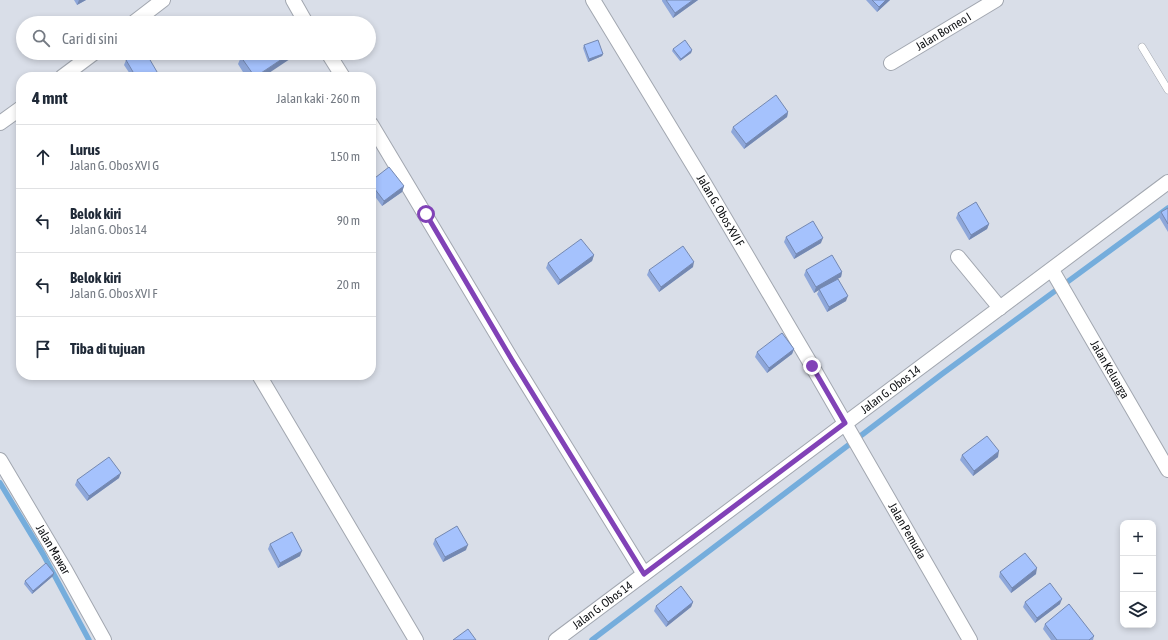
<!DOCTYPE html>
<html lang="id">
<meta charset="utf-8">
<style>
:root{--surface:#fff;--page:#f2f2f3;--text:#1f2937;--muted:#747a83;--line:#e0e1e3}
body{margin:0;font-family:"Asap Condensed",sans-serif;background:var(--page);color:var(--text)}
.controls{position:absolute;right:12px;bottom:12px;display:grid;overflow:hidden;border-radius:8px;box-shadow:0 2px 6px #0003}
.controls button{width:36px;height:36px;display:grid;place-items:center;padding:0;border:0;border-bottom:1px solid var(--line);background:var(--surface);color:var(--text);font:20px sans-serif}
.stop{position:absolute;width:12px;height:12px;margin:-9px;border:3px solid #8142b7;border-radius:50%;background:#fff}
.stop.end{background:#8142b7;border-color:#fff;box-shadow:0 1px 4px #0008}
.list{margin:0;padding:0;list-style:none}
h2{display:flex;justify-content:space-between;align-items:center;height:52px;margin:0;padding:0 16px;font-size:17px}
h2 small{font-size:13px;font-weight:400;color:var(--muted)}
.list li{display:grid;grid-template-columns:26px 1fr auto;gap:12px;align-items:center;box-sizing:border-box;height:64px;padding:0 16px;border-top:1px solid var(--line)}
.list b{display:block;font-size:15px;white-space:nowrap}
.list p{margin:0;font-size:13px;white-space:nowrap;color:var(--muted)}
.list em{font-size:13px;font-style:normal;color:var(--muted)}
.icon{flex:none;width:22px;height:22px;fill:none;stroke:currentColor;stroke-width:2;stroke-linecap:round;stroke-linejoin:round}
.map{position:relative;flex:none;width:1168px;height:640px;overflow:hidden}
.search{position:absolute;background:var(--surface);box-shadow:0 2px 6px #0003;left:16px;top:16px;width:360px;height:44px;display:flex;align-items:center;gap:10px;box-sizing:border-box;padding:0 14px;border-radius:22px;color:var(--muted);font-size:15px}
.panel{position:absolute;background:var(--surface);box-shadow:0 2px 6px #0003;left:16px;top:72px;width:360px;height:308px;border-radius:16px}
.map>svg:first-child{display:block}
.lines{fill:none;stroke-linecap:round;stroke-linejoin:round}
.stream{stroke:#75addc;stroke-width:5.5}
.lane-casing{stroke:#a2a7b0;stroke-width:8}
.street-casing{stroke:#a2a7b0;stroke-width:16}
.lane{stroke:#fff;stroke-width:7}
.street{stroke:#fff;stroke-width:14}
.wall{fill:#8ea7da}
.shaded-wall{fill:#7488b1}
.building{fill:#a5c2fd;stroke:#7488b1}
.route{stroke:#8142b7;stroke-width:5}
.labels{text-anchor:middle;stroke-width:4;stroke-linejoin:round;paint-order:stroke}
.street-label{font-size:12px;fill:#0e1013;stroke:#d9dee8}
</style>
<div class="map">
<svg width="1168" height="640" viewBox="0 0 1168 640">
<rect width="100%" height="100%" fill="#d9dee8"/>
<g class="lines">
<!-- stream -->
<path class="stream" d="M0,483L43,554L89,640
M592,640L942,374L1168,208"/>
<defs>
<path id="lane" d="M1142,47L1168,90"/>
<g id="street">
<path d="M293,0L306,23"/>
<path id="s1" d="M593,0L704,183L812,366L970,640"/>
<path d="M133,23L163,0"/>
<path d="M328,53L343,77"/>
<path id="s2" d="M891,63L996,0"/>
<path d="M62,77L94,53"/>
<path d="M0,123L21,108"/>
<path d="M371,124L512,360L644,574"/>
<path d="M958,257L1000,308"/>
<path id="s3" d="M1052,270L1168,470"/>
<path d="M259,375L416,640"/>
<path id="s4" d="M0,460L64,568L104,640"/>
<path id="s5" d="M556,640L1168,182"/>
</g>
</defs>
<!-- lane casing -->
<use href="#lane" class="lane-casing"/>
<!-- street casing -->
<use href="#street" class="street-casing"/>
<!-- lane -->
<use href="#lane" class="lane"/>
<!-- street -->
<use href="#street" class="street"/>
</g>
<!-- wall -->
<path class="wall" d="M74,0H86L77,5Z
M662,0H698L673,18L662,1Z
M866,0H890L877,12Z
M584,45L603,54L602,56L588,62L583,48Z
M673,49L692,50L691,53L680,61L672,51Z
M241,57L263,77H246L238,64Z
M126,60L160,77H132L124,65Z
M788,112L787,117L744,149L731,132L733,127Z
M371,181L404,186L402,192L382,206L371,191Z
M1168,208V232L1159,217L1161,212Z
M958,213L989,224L987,229L969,240L956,218Z
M786,237L821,243L794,259L784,242Z
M594,255L592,261L558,285L546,268L548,263Z
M693,267L659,292L647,275L649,270Z
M806,270L842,272L841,277L836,279L846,301L827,312L817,294L819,290L814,293L804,275Z
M794,349L792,354L767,373L755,357L757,352Z
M962,455L998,457L973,476L960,460Z
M119,478L87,501L75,485L77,480Z
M435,539L466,550L443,562L433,544Z
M270,544L300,556L278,568L268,549Z
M1000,572L1036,574L1011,593L999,577Z
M53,576L32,594L24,584L25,581Z
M693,602L691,607L666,627L654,611L656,606Z
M1025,602L1060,604L1035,623L1023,607Z
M1045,624L1094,636L1093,640H1051L1043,629Z"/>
<!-- shaded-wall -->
<path class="shaded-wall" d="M79,0H86L77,5Z
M693,0H698L673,18L675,13Z
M886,0H890L877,12L879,7Z
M692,50L691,53L680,61L681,59Z
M291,53H299L263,77H255Z
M603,54L602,56L588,62L589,59Z
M788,112L787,117L744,149L746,144Z
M404,186L402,192L382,206L384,201Z
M989,224L987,229L969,240L971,235Z
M823,238L821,243L794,259L796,254Z
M594,255L592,261L558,285L560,280Z
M694,262L693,267L659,292L661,287Z
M842,272L841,277L814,293L816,287Z
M848,296L846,301L827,312L829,307Z
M794,349L792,354L767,373L769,368Z
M999,451L998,457L973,476L974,471Z
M121,473L119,478L87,501L89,496Z
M468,545L466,550L443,562L445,557Z
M302,551L300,556L278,568L280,563Z
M1037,568L1036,574L1011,593L1012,588Z
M54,573L53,576L32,594L33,591Z
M1062,599L1060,604L1035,623L1037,618Z
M693,602L691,607L666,627L668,622Z"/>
<!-- building -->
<path class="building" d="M666,0H693L675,13Z
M872,0H886L879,7Z
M295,21L296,23H291Z
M598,40L603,54L589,59L584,45Z
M685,40L692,50L681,59L673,49Z
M138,53H146L160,77H136L126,60Z
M246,53H291L255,77L241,57Z
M776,95L788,112L746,144L733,127Z
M389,167L404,186L384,201L371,184V181Z
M976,202L989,224L971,235L958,213Z
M1168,208V224L1161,212Z
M813,221L823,238L796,254L786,237Z
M581,239L594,255L560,280L548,263Z
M683,246L694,262L661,287L649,270Z
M832,255L842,272L816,287L806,270Z
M838,279L848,296L829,307L819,289Z
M782,333L794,349L769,368L757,352Z
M987,436L999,451L974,471L962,455Z
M109,457L121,473L89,496L77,480Z
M457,526L468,545L445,557L435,539Z
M292,532L302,551L280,563L270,544Z
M1025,553L1037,568L1012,588L1000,572Z
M46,563L54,573L33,591L25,581Z
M1050,583L1062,599L1037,618L1025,602Z
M681,586L693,602L668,622L656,606Z
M1069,604L1094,636L1089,640H1057L1045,624Z
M468,629L476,640H453Z"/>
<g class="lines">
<!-- route -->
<path class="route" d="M426,214L512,360L644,574L845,423L812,366"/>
</g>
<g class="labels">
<!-- street labels -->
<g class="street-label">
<text dy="4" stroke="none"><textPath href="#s2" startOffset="61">Jalan Borneo I</textPath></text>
<text dy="4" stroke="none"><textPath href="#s1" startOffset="246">Jalan G. Obos XVI F</textPath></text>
<text dy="4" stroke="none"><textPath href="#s3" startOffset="115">Jalan Keluarga</textPath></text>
<text dy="4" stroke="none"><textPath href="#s5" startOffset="418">Jalan G. Obos 14</textPath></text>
<text dy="4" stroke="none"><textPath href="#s1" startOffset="617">Jalan Pemuda</textPath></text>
<text dy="4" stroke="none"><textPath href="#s4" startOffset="104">Jalan Mawar</textPath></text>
<text dy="4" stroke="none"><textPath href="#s5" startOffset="58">Jalan G. Obos 14</textPath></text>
</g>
</g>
</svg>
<div class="controls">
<button>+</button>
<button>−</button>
<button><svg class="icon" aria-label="layers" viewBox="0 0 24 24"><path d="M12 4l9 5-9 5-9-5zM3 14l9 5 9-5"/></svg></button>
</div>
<div class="stop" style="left:426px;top:214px"></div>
<div class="stop end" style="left:812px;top:366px"></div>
<div class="search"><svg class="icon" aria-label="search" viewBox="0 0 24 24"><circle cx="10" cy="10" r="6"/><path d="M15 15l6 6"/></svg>Cari di sini</div>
<section class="panel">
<h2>4 mnt<small>Jalan kaki · 260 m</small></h2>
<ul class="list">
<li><svg class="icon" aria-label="ahead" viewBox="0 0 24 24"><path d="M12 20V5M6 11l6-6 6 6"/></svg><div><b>Lurus</b><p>Jalan G. Obos XVI G</p></div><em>150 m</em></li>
<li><svg class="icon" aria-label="left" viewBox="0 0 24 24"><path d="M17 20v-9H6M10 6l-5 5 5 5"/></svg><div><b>Belok kiri</b><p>Jalan G. Obos 14</p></div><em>90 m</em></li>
<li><svg class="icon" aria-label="left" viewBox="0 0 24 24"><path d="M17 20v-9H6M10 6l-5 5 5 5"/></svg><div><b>Belok kiri</b><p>Jalan G. Obos XVI F</p></div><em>20 m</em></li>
<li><svg class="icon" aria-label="arrive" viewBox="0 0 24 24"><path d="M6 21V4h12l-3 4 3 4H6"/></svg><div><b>Tiba di tujuan</b></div></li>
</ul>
</section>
</div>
